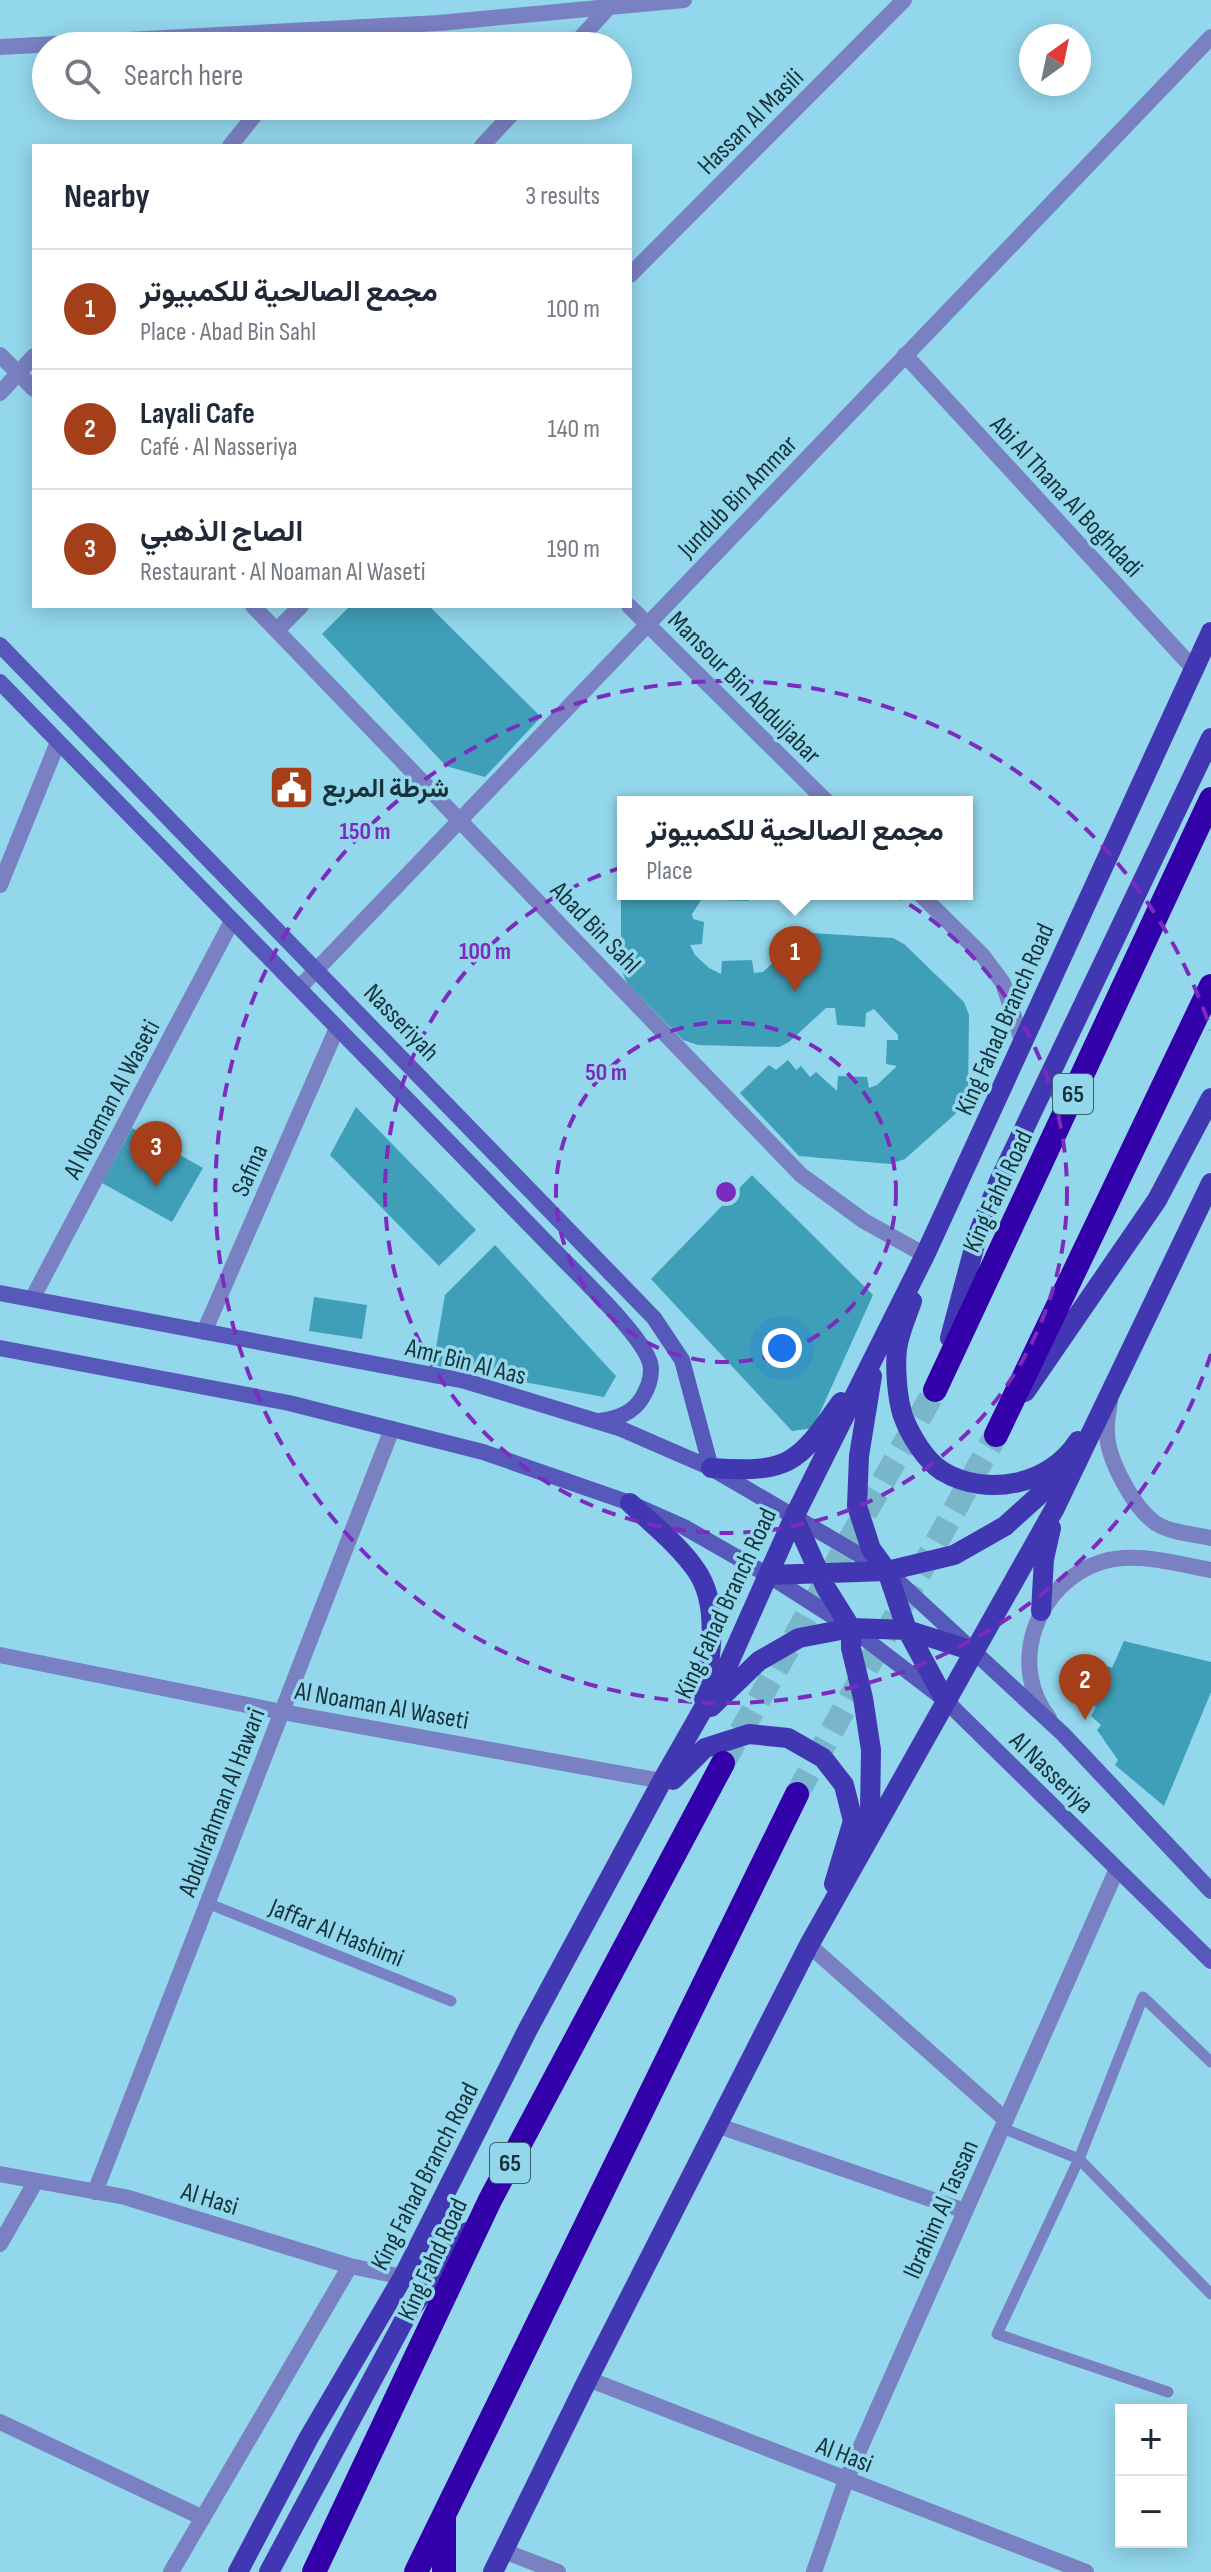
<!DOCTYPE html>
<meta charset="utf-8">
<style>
:root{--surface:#fff;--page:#f2f2f3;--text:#1f2937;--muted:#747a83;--line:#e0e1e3;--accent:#a53f1a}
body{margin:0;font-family:"Sofia Sans Condensed",Vazirmatn,sans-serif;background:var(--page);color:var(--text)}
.controls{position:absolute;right:24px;bottom:24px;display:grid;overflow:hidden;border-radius:0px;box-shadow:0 4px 20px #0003}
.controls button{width:72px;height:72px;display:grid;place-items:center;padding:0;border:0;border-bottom:2px solid var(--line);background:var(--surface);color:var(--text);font:40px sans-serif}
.compass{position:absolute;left:1019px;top:24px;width:72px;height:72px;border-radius:50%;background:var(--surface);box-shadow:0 4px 20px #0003;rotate:33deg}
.you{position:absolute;left:782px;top:1348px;width:28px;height:28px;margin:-20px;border:6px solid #fff;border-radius:50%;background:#1a73e8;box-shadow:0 0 0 12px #1a73e833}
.badge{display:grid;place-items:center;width:52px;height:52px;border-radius:50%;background:var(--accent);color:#fff;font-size:26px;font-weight:700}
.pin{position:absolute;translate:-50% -66px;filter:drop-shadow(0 2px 4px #0008)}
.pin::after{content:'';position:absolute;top:42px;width:28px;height:24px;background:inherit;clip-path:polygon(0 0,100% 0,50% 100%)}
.popup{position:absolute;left:617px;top:796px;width:356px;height:104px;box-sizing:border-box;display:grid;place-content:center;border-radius:0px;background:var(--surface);filter:drop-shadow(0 2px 6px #0005);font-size:26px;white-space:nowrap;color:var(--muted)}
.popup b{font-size:30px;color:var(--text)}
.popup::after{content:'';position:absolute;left:50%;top:100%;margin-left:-16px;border:16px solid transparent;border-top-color:var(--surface)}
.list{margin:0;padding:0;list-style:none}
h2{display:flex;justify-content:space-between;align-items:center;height:104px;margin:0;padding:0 32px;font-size:34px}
h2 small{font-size:26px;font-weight:400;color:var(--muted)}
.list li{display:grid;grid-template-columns:52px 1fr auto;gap:24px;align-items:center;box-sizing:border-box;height:120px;padding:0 32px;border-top:2px solid var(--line)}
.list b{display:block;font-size:30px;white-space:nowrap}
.list p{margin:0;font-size:26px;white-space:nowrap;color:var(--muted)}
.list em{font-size:26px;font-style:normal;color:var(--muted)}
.icon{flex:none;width:44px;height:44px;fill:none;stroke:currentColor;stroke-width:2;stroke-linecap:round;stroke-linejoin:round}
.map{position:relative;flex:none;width:1211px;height:2572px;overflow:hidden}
.search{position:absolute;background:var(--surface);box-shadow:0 4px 20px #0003;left:32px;top:32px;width:600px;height:88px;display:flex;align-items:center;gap:20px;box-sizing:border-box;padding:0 28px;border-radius:44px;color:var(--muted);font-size:30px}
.panel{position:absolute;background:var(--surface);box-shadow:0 4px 20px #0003;left:32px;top:144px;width:600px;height:464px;border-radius:0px}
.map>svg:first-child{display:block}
.building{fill:#3f9eb8}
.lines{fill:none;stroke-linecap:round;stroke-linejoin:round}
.highway-tunnel{stroke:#7ab6c9;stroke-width:24;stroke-dasharray:24 12;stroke-linecap:butt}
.lane{stroke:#7a81c2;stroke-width:11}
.street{stroke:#7a81c2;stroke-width:16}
.secondary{stroke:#5759ba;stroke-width:16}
.primary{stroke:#4137b2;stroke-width:20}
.highway{stroke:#3301aa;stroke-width:24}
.ring{fill:none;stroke:#7b2cbf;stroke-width:4;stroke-dasharray:14 10}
.labels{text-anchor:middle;stroke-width:7;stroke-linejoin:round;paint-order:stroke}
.shield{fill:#93d7ec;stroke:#3c6470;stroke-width:2}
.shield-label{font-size:24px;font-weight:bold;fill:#16333b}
.street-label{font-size:26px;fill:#16333b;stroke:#93d7ec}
.poi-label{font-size:26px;font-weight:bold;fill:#16333b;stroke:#93d7ec;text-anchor:start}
.centre{fill:#7b2cbf;stroke:#93d7ec;stroke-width:4}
.ring-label{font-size:24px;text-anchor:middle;font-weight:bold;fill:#7b2cbf;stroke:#93d7ec;stroke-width:7;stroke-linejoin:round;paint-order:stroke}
</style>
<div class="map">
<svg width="1211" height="2572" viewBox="0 0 1211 2572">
<rect width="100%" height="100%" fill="#93d7ec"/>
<!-- building -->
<path class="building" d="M350,606H429L541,717L485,777L446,766L322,634Z
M621,894H705L692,914L693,919L704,922L702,944L690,945L695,955L709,968L721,974L722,961L752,960L754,973L763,972L798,939L811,933L893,938L904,944L964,1002L969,1015L968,1093L963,1107L905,1159L890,1164L799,1156L740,1093L769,1065L776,1070L788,1060L796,1070L801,1066L810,1077L816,1072L837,1091L838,1076L867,1077L869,1088L877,1085L897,1066L886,1064L887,1040H898V1035L874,1009L866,1013L865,1027L837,1025L835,1008H826L789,1042L779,1047L698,1045L683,1040L627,983L621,969Z
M721,894H750L749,901L721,900Z
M780,894H822L817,899L810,895L797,905L789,894L784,898Z
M356,1107L476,1230L439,1266L330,1155Z
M132,1128L203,1168L172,1222L102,1183Z
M752,1175L873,1295L813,1428L792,1431L651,1279Z
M495,1245L616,1376L604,1397L433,1365L445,1295Z
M314,1297L367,1305L362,1339L309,1331Z
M1124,1641L1211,1662V1692L1164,1806L1115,1765L1118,1760L1097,1730L1101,1725L1091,1716L1096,1707L1090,1704L1108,1666L1112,1668Z"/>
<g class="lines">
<!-- highway-tunnel -->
<path class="highway-tunnel" d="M723,1763L935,1390
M797,1794L996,1435"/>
<!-- lane -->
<path class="lane" d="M207,1903L451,2001
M1211,2062L1143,1997L1079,2159L1211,2294
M1002,2128L1079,2159L997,2334L1168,2392"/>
<!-- street -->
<path class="street" d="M309,46L322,29
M573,46L609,7
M0,47L439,23L684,0
M230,146L262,106
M482,146L519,106
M630,275L904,0
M0,355L34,389
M905,355L1193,668
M0,393L34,356
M253,606L801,1175L864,1221L925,1255
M629,606L827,802
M277,630L301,606
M0,885L58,742
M920,894L983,956L1003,983L1022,1041
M299,988L1211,37
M32,1299L232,921
M204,1332L337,1028
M1110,1401C1109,1411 1106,1422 1107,1432C1107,1459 1134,1509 1157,1524C1172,1533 1193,1534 1211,1538
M0,1655L282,1712L662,1781
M1049,1718C1006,1664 1038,1582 1101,1562C1136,1551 1176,1564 1211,1570
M809,1945L1006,2120
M719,2126L965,2211
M0,2174L125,2197L350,2266L403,2277
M95,2192L392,1429
M0,2244L36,2181
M588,2379L1086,2572
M0,2422L203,2518
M504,2551L558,2572
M171,2572L350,2266
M814,2572L846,2480L1117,1869"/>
<!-- secondary -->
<path class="secondary" d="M0,645L654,1318L682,1360L711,1468
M0,682L557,1253C579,1276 643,1336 650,1363C653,1375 648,1388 642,1398C632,1414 617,1418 600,1421
M0,1293L465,1381L619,1428L711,1468L887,1571L1063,1734L1211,1891
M0,1348L289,1403L483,1452L630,1503L684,1527L768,1575L851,1628L945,1700L1211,1961"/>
<!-- primary -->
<path class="primary" d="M912,1301C907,1316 899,1333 897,1349C895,1368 897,1398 903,1416C910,1435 925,1460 942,1471C987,1498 1050,1485 1078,1441
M950,1338L977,1237L999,1181L1211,738
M872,1376L859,1456L857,1506L871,1549L887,1571L907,1630L945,1700
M1025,1392L1157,1200L1211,1098
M711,1468C789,1473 797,1465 841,1402
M630,1503C652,1524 679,1545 696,1570C721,1605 710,1659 704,1699
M794,1517L826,1588L851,1628V1648L863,1698L871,1750L870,1812L863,1831
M768,1575L887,1571L954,1555L1005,1526L1068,1469
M1041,1611L1044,1559L1051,1528
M711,1707L759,1661L799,1638L851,1628L907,1630L973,1651
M673,1780L705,1748L749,1734L788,1738L823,1758L844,1785L853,1821L834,1884
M238,2572L308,2439L403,2277L528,2029L662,1781L727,1667L794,1517L925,1255L1211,632
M269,2572L407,2315L467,2232
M493,2572L588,2379L809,1945L1055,1508L1211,1183"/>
<!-- highway -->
<path class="highway" d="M935,1390L1211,799
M996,1435L1211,986
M314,2572L490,2200L723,1763
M416,2572L797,1794
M444,2572V2519"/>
</g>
<!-- distance rings -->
<g class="ring">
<circle cx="726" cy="1192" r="170"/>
<circle cx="726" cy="1192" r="341"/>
<path d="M1211 1354A511 511 0 1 1 1211 1030"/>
</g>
<!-- icons -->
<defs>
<symbol id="civic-square" viewBox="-11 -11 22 22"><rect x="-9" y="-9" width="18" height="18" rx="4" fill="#a53f1a" stroke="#93d7ec"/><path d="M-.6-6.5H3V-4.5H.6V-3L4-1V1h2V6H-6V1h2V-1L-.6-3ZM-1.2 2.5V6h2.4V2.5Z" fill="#fff"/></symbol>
</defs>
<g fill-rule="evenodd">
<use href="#civic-square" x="266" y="762" width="51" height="51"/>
</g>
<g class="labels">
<!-- shield labels -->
<g class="shield">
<rect x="1053" y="1074" width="40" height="40" rx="6"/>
<rect x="490" y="2143" width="40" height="40" rx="6"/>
</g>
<g class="shield-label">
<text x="1073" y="1102">65</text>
<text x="510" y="2171">65</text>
</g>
<!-- street labels -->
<g class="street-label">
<text transform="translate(750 121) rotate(-45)" y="9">Hassan Al Masili</text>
<text transform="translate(737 496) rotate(-46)" y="9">Jundub Bin Ammar</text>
<text transform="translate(1067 496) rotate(47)" y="9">Abi Al Thana Al Boghdadi</text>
<text transform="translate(745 687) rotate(45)" y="9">Mansour Bin Abduljabar</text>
<text transform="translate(596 927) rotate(46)" y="9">Abad Bin Sahl</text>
<text transform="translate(1004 1019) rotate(-66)" y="9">King Fahad Branch Road</text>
<text transform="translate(402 1022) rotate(46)" y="9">Nasseriyah</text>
<text transform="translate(111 1099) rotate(-62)" y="9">Al Noaman Al Waseti</text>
<text transform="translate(249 1170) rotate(-66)" y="9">Safina</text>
<text transform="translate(997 1191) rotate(-65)" y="9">King Fahd Road</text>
<text transform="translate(466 1361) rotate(14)" y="9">Amr Bin Al Aas</text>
<text transform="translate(725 1603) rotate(-65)" y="9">King Fahad Branch Road</text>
<text transform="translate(382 1705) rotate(10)" y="9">Al Noaman Al Waseti</text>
<text transform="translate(1052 1772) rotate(44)" y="9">Al Nasseriya</text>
<text transform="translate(221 1802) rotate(-69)" y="9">Abdulrahman Al Hawari</text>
<text transform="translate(337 1932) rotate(22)" y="9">Jaffar Al Hashimi</text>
<text transform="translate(424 2176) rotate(-63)" y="9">King Fahad Branch Road</text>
<text transform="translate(210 2198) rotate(17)" y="9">Al Hasi</text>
<text transform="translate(940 2209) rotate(-66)" y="9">Ibrahim Al Tassan</text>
<text transform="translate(432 2259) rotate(-65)" y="9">King Fahd Road</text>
<text transform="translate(845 2454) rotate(21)" y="9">Al Hasi</text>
</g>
<!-- poi labels -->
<g class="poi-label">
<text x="322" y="797">شرطة المربع</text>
</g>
</g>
<circle cx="726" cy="1192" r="12" class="centre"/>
<g class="ring-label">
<text x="365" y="839">150 m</text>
<text x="485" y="959">100 m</text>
<text x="606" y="1080">50 m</text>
</g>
</svg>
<div class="controls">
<button>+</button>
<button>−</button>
</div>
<svg class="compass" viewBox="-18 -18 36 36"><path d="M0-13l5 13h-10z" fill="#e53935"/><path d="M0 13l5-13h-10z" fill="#747a83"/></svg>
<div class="you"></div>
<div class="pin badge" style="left:795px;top:992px">1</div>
<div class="popup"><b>مجمع الصالحية للكمبيوتر</b>Place</div>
<div class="pin badge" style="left:1085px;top:1720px">2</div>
<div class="pin badge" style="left:156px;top:1187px">3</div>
<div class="search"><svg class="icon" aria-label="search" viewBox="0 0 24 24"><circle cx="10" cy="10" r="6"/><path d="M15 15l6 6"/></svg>Search here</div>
<section class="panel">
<h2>Nearby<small>3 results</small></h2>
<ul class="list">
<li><span class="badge">1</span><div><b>مجمع الصالحية للكمبيوتر</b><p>Place · Abad Bin Sahl</p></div><em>100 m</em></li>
<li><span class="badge">2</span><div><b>Layali Cafe</b><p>Café · Al Nasseriya</p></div><em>140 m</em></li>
<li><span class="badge">3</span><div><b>الصاج الذهبي</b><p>Restaurant · Al Noaman Al Waseti</p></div><em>190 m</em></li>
</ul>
</section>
</div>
